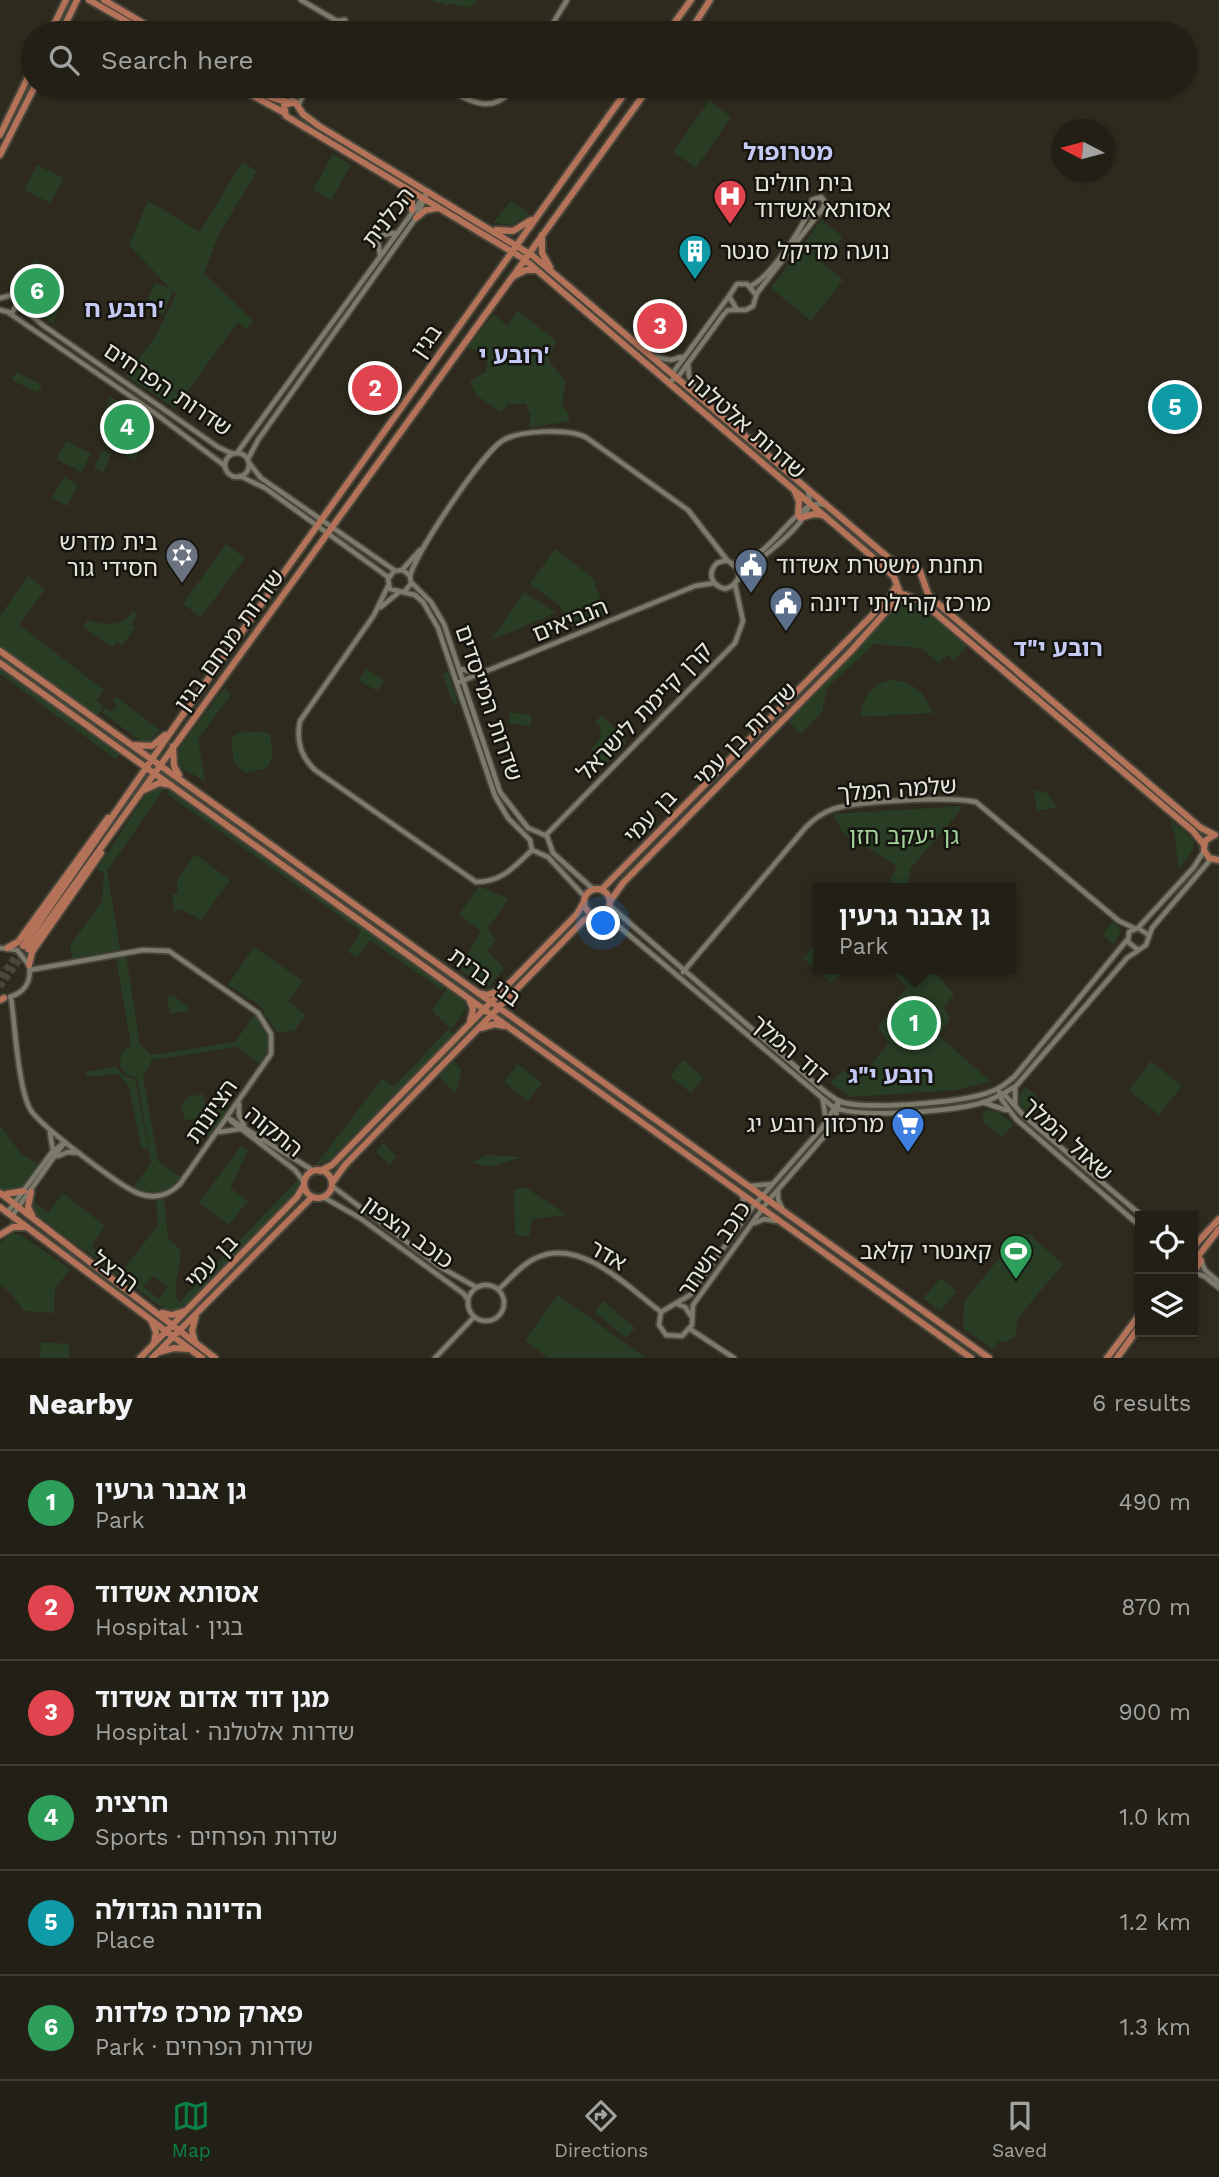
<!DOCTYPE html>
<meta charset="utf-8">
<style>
:root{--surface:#222016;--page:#2e2d23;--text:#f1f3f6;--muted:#a2a3a1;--line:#3f3e35;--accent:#0b8043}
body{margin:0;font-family:"Work Sans","Noto Sans Hebrew",sans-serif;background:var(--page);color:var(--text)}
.controls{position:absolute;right:21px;bottom:21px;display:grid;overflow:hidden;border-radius:0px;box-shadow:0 2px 5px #0004}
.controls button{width:63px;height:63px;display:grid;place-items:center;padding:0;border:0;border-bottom:2px solid var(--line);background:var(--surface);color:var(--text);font:35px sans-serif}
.compass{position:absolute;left:1051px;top:119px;width:63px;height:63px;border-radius:50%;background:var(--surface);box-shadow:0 2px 5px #0004;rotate:276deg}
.you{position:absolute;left:604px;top:924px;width:24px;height:24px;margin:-18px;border:5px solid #fff;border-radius:50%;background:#1a73e8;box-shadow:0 0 0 10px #1a73e833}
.badge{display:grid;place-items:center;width:46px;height:46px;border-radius:50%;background:var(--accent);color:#fff;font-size:23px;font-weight:700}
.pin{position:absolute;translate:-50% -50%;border:4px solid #fff;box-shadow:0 2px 7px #0006}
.popup{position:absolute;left:813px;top:883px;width:203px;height:91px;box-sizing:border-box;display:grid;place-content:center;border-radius:0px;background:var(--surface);filter:drop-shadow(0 2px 5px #0005);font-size:23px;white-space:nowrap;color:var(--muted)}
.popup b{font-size:26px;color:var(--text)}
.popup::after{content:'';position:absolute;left:50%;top:100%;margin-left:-14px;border:14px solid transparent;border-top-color:var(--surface)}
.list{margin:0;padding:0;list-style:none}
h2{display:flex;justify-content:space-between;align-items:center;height:91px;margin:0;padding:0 28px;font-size:30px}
h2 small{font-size:23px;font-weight:400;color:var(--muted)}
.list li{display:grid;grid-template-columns:46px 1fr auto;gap:21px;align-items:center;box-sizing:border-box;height:105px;padding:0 28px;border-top:2px solid var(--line)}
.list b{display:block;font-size:26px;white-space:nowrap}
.list p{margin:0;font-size:23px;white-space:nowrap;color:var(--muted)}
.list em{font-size:23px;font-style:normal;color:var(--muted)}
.icon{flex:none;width:38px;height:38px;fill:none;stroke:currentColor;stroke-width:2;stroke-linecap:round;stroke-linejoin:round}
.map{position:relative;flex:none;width:1219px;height:1358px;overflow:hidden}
.search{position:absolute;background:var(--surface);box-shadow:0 2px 5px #0004;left:21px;right:21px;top:21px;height:77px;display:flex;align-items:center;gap:18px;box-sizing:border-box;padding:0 24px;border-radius:38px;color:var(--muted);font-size:26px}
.sheet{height:721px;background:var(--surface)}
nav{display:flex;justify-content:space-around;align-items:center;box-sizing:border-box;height:98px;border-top:2px solid var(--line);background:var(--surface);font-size:19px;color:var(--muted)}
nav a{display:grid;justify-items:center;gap:4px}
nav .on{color:var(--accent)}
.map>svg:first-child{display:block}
.green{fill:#283d24;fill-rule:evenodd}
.water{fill:#4e6b8b;stroke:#7c90a3;stroke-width:2}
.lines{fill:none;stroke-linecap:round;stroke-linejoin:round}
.major-tunnel{stroke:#4a473a;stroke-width:6;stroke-dasharray:6 3;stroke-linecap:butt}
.minor-casing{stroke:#48463a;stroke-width:8}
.major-casing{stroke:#48463a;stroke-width:10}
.minor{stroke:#7c7a6a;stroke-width:4.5}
.major{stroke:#b47259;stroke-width:6}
.labels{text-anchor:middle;stroke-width:5;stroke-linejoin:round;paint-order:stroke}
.poi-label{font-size:23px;fill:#e6e5dc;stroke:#15140e;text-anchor:start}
.street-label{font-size:23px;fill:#e6e5dc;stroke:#15140e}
.park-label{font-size:23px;fill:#a5d39b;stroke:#15140e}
.neighbourhood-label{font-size:24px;font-weight:bold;fill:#c5caf5;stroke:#15140e}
</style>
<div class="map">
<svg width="1219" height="1358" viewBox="0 0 1219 1358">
<rect width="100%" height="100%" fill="#2e2b1e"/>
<!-- green -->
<path class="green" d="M431,0H477L469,8L449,3L447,6Z
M709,101L731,117L696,168L673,152Z
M333,154L351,165L331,200L313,190Z
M242,162L257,171L220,232L204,273L253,321L246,330L238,322L175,408L126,376L155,337L176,295L173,291L163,314L145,306L155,283L171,289L129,245L148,201L200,232Z
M37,165L63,178L51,203L24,190Z
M511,201L529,214L512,225L493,223Z
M821,220L843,237L821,262L843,280L811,321L771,288Z
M34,260L53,271L46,288L59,293L55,302L60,306L53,324C19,301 17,299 34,260Z
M518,311L556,341L548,360L566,381L562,404L569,414V421L530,428V414L526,404H508L501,412L476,395L470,381L486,372L488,359L484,352L467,348L494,314L507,326Z
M16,372L42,385L38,393L12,380Z
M110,397L117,400L114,408L153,431L134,460L103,444L108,423L103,421Z
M66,441L91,454L81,472L57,459Z
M102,450L111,454L104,472L94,468Z
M64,477L78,485L67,506L52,498Z
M226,544L245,558L201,617L183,604Z
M555,549L593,578L606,614L575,627L559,605L530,584Z
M28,576L45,589L19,625L104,690L96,700L103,707L97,716L0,647V616Z
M524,592L556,613L491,640Z
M900,602H918L967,646L954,660L947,655L939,663L921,648L874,644L827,688L822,712L801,734L789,722Z
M133,611L137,614L131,624L135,628L122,646L117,642L113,647L83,627L88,620C105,626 121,627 133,611Z
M0,668L119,754L116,759L0,674Z
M366,669L384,680L377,691L359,680Z
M448,672L458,703L453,704L442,674Z
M892,680C915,682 924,693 933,713L861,717C863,697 871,683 892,680Z
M225,687L231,695L198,739L205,781L180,767L178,750Z
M116,697L160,730L149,741H141L101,712L105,708L112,712L117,705L113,701Z
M510,712L531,715L530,726L509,723Z
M602,715L627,742L606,764L591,749L601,738L600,727L595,722Z
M259,731L270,734L273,756L267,768L245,773L234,762L231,738L239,733Z
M934,781L935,791L913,792L912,782Z
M158,786H166L107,871L120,949L72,959L70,946L102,901L104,874L97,869L148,791Z
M169,789L447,985L442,990L370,940L357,957L348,952L361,931L167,794Z
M1034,790L1047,793L1057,807L1037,811Z
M964,806L911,868L908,881L917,888H887L897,866L842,832L833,814Z
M1170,820L1194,840L1193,850L1178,869L1175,836Z
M195,854L230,880L201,920L181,909L175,912L172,895L178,893L177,880Z
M479,886L509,899L488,928L496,941L487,950L504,969L485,990L460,969L481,931L459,915Z
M1113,922L1121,930L1114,945L1102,934Z
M818,941V969H845L832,983L803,958Z
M254,947L303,981L288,1001L305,1015L294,1031L277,1032L259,1005L228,985Z
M126,956L140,1044L151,1055L235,1042L255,1014C271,1026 274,1050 260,1065L237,1047L152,1060L143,1076L158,1161L183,1179C169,1194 152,1197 133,1188L151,1163L137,1078L127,1075L120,1067L121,1053L131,1045L116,958Z
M888,969H931L954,994L944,1007L950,1019L939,1036L990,1081L957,1090L850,1097L830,1083L843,1070L857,1082L889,1043L878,1027L907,987Z
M448,987L464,1002L466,1009L452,1029L432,1011Z
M173,995L188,1007V1011L170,1014L167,996Z
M449,1028L454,1034L330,1159L315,1166L382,1079L394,1087Z
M683,1060L704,1078L691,1093L670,1076Z
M454,1061L461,1070L456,1094L439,1077Z
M1151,1061L1182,1086L1159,1115L1129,1090Z
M518,1064L542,1083L528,1101L504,1082Z
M116,1066L123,1075L135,1079L148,1148L142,1149L128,1085L118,1074L87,1077L86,1072Z
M1025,1086L1037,1097L1026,1111L1020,1104L1019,1096Z
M203,1094L207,1112L228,1109L208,1138L204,1118L185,1120L181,1105L187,1097Z
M989,1110L997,1112L1014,1124L1002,1137L982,1121L984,1112Z
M0,1125L20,1153L41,1166C30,1179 19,1199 0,1189Z
M384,1143L397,1157L389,1165L376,1151Z
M241,1146L248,1150L230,1188L248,1201L229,1225L199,1203Z
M488,1155L522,1157L490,1167L471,1162Z
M297,1181L301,1185L298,1189L184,1307L181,1305L183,1309L170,1313L30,1210L34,1202L48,1213L63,1193L105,1226L91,1246L123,1270L158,1225L156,1198L164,1196L168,1239L180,1249C184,1267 169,1284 179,1302ZM153,1276L168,1286L159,1299L143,1286Z
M525,1187L567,1215L532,1219L529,1237L515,1234L514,1190Z
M12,1233L21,1235L70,1269L55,1289L54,1313L24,1311L10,1292L0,1285V1243Z
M1023,1234L1034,1235L1032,1237L1063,1264L1017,1319L1016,1336L1006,1342L999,1341L993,1349L963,1328L964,1301L1017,1237Z
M941,1278L957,1291L940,1311L923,1298Z
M558,1295L646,1358H548L525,1340Z
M603,1301L635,1328L626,1338L595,1312Z
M41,1342L69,1344V1358H40Z"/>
<!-- water -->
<path class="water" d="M112,420L135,431L131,440L108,429Z"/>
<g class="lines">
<!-- major-tunnel -->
<path class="major-tunnel" d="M0,977L23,946
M0,987L28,949"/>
<defs>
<path id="minor" d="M301,0L337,21L345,20L348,27L358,33
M333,33L337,21
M341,33L348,27
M547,33L567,0
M443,86C469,101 494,117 515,86
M290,101L300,86
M298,105L309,86
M380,254L377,236L395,233
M0,298L12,295L21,307L44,326L218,447L233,454
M736,308L729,296L737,284H747L756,295
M0,310L12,313L18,303
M9,313L152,411L225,466
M655,357L671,360L681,357
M688,363L689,376L698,394
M672,374L729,296
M669,382L678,377L724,314L728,310H746L753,306L757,293L823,208L825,202L821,197L812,200C808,222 772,275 751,286
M237,453L428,191
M225 465a12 12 0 1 1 24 0a12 12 0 1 1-24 0Z
M248,459L258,440L416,218L428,191
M249,463L261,478L394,570
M240,476L265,488L388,577
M735,563C772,561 797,495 824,505
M402,570L420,550
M410,576C416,552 482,454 502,441C518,430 571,428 587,438L688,510L727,560
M739,579L738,569L727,560L717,563C707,573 711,585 725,589C737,586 736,578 745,571C761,557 820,519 808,492
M411,582L431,602L444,624L500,792L528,828L547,836L553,853L593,889
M388,586L374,615L300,721C296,740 301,757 315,770L476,882C502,882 514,867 532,850
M404,592L411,584L410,576L403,570L394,571L388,579L390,589L415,595L423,602L438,628L495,796L508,818L530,840
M381,607L398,593
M461,669L479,674
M457,683L695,586L714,583
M546,835L735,643L743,621L735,584
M530,840L532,850L548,857L585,897
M610,906L818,1086C826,1092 835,1101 845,1103C874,1109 971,1103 997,1089C1004,1086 1009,1081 1015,1076L1127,940
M600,915L609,918L833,1107C860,1119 952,1111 981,1103C994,1099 1005,1093 1016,1086L1127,958L1146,945L1152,928L1211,859
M1138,928L1194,867L1204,851
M0,948L17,950L29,965C32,981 25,992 10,997
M1137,949L1128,942L1129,932L1138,928L1147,934
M683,972L806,827C814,819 822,813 833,809C859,801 949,796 976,802L1119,921L1134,928
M11,997C15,1026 18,1086 30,1109C38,1124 123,1189 140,1194C155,1199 169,1195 180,1184L271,1054V1034L258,1013L169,951L143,950L30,970
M998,1089L1002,1100L1016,1119L1140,1226
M1004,1094L1025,1117L1142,1216
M823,1101L826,1120
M839,1101L834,1124L828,1132L768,1201L693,1305L692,1325L682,1336L666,1335L659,1325L661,1312L690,1295L755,1204L821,1129Z
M985,1103L1006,1110
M239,1104V1115L244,1125
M1015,1105V1087
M228,1118L314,1171
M231,1121L295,1170L304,1182
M220,1132L239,1129
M50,1133L53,1151
M58,1156L68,1152L79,1153
M332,1186L440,1267L476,1287
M750,1186L772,1184
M778,1190V1199L782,1208
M742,1196L747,1214
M323,1197L360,1218L464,1294L468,1300
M7,1213L52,1152L65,1142
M12,1216L64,1143
M755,1223L764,1219L776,1221
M1201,1261L1205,1270L1219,1282
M1194,1273L1204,1276L1219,1288
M468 1303a18 18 0 1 1 36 0a18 18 0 1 1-36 0Z
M499,1289C510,1279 522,1264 536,1258C581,1237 629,1288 661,1312
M677,1304L685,1307L691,1316
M690,1329L734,1358
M435,1358L474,1317"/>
<path id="major" d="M89,0L147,33
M104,0L160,33
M50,33L66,0
M61,33L77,0
M667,33L691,0
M689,33L710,0
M235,86L283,112
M251,86L270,97L287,102
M0,135L33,67
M0,155L35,86
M406,191L412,200V210
M416,218L426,210L438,208
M496,230L513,231L531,220
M542,235V253L550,267
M514,276L526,270H536
M795,492L799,502L798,515
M800,518L814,514L822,515
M0,651L989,1358
M0,663L971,1358
M135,745L152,746L165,735
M173,746L174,766L179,775
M142,791L159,783L171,785
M1214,835L1205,841L1204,850L1209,858L1219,860
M1204,845L1193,831L921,601L900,593L894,577L883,566L524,259L286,116L284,105L295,102L303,114L319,126L533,256L890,559L920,571L928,594L936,602L1201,828L1215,835
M584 902a13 13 0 1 1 26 0a13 13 0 1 1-26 0Z
M602,889L890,597L896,586
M611,900L623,883L851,651L892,605L906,597
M23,946L179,720L630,86
M7,948L18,942L108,818
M28,949L650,86
M29,965L32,952L101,853
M478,993L487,995L501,990
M469,999L473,1009L470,1022
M0,1000L4,998
M481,1028L495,1024L504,1026
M304 1184a14 14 0 1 1 28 0a14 14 0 1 1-28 0Z
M320,1171L332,1165L577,914L584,902
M332,1183L345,1165L584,920L593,915
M31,1192L28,1207L32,1215
M0,1193L215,1358
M6,1194L24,1191
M0,1207L202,1358
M0,1235L13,1227H27
M1193,1247L1219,1219
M1193,1249L1201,1261L1193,1273
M1199,1255L1219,1229
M162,1313L172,1315L185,1311
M151,1320L156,1332L154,1343
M195,1342L192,1331L196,1315
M159,1352L174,1348L189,1349
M140,1358L297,1197L304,1185
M152,1358L312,1197
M1107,1358L1140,1314
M1117,1358L1140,1326"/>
</defs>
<!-- minor casing -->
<use href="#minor" class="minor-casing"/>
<!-- major casing -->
<use href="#major" class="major-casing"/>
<!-- minor -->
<use href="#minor" class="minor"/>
<!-- major -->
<use href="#major" class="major"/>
</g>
<!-- icons -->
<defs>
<symbol id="hospital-pin" viewBox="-11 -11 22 30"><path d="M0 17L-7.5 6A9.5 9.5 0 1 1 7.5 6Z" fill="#e0444e" stroke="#15140e"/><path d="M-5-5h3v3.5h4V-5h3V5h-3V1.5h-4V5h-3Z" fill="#fff"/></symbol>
<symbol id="building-pin" viewBox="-11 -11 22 30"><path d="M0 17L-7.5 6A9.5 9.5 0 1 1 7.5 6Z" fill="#0f9aa8" stroke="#15140e"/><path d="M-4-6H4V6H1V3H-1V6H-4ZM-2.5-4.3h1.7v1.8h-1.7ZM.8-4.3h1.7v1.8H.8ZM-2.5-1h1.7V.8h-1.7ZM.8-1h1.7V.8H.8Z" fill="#fff"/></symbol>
<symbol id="synagogue-pin" viewBox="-11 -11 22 30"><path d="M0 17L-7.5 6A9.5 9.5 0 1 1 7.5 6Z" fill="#6b7280" stroke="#15140e"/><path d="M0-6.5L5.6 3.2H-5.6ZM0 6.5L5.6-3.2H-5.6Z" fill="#fff"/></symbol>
<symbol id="civic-pin" viewBox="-11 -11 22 30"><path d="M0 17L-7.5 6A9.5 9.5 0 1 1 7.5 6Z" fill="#5c6f8a" stroke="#15140e"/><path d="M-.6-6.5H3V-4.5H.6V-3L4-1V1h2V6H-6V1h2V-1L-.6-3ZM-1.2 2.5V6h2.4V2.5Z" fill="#fff"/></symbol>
<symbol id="supermarket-pin" viewBox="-11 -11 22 30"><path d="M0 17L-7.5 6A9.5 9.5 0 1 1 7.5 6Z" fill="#3f7fe0" stroke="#15140e"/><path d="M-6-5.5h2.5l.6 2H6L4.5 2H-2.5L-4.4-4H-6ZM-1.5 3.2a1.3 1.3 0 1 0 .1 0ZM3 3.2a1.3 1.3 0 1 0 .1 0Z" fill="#fff"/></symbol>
<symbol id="stadium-pin" viewBox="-11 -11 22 30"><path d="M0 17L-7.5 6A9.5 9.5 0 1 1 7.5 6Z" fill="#2e9e5b" stroke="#15140e"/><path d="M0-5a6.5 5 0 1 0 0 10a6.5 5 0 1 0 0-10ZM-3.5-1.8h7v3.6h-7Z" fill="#fff"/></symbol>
</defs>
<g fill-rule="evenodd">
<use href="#hospital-pin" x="711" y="177" width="38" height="52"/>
<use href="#building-pin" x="676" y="232" width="38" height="52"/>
<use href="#synagogue-pin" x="163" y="536" width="38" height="52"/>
<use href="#civic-pin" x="732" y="546" width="38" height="52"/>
<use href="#civic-pin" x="767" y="584" width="38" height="52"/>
<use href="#supermarket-pin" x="889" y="1105" width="38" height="52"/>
<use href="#stadium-pin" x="997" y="1232" width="38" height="52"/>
</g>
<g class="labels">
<!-- poi labels -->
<g class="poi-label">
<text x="754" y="191">בית חולים<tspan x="754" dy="26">אסותא אשדוד</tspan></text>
<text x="720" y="259">נועה מדיקל סנטר</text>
<text x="158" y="550" text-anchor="end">בית מדרש<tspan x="158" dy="26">חסידי גור</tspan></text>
<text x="776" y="573">תחנת משטרת אשדוד</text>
<text x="810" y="611">מרכז קהילתי דיונה</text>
<text x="884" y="1132" text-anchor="end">מרכזון רובע יג</text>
<text x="992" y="1259" text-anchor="end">קאנטרי קלאב</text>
</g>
<!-- street labels -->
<g class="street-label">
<text transform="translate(388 217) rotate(-52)" y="8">הכלנית</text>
<text transform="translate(426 341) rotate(-55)" y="8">בגין</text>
<text transform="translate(168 389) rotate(34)" y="8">שדרות הפרחים</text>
<text transform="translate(747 426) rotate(41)" y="8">שדרות אלטלנה</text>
<text transform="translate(570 620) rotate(-22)" y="8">הנביאים</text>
<text transform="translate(229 640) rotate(-54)" y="8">שדרות מנחם בגין</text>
<text transform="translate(489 703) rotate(71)" y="8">שדרות המייסדים</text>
<text transform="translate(644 711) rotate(-46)" y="8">קרן קיימת לישראל</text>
<text transform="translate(745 734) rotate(-45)" y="8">שדרות בן עמי</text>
<text transform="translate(897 789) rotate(-4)" y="8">שלמה המלך</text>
<text transform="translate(650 816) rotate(-46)" y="8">בן עמי</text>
<text transform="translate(485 977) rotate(36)" y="8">בני ברית</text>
<text transform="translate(790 1049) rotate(40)" y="8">דוד המלך</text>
<text transform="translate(211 1111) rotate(-55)" y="8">הציונות</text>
<text transform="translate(274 1131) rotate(39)" y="8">התקוה</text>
<text transform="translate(1068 1139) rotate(42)" y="8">שאול המלך</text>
<text transform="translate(408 1232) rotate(36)" y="8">כוכב הצפון</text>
<text transform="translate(714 1249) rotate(-56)" y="8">כוכב השחר</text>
<text transform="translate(608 1255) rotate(30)" y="8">אדר</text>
<text transform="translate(211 1261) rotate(-46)" y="8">בן עמי</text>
<text transform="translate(115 1271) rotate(37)" y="8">הרצל</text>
</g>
<!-- park labels -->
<g class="park-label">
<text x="904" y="844">גן יעקב חזן</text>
</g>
<!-- neighbourhood labels -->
<g class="neighbourhood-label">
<text x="788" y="160">מטרופול</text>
<text x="124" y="317">רובע ח'</text>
<text x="514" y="363">רובע י'</text>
<text x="1058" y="656">רובע י"ד</text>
<text x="891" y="1083">רובע י"ג</text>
</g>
</g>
</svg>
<div class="controls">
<button><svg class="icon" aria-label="locate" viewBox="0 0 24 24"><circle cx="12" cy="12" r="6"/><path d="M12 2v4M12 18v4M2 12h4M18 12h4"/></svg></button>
<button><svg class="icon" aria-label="layers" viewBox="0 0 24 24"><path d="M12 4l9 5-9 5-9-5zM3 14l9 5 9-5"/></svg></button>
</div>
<svg class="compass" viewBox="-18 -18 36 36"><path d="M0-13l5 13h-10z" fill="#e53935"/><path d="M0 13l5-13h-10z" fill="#a2a3a1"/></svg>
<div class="you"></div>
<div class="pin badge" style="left:914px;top:1023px;background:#2e9e5b">1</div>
<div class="popup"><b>גן אבנר גרעין</b>Park</div>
<div class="pin badge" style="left:375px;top:388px;background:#e0444e">2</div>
<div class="pin badge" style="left:660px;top:326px;background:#e0444e">3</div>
<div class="pin badge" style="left:127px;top:427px;background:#2e9e5b">4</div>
<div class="pin badge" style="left:1175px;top:407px;background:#0f9aa8">5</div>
<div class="pin badge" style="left:37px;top:291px;background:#2e9e5b">6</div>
<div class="search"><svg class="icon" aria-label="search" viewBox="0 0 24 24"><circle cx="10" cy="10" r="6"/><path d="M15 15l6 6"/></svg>Search here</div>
</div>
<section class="sheet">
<h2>Nearby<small>6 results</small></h2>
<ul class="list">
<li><span class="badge" style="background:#2e9e5b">1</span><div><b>גן אבנר גרעין</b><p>Park</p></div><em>490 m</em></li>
<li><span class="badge" style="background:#e0444e">2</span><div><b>אסותא אשדוד</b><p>Hospital · בגין</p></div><em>870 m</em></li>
<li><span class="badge" style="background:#e0444e">3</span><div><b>מגן דוד אדום אשדוד</b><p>Hospital · שדרות אלטלנה</p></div><em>900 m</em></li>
<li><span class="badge" style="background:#2e9e5b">4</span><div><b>חרצית</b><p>Sports · שדרות הפרחים</p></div><em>1.0 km</em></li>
<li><span class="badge" style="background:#0f9aa8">5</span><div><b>הדיונה הגדולה</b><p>Place</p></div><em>1.2 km</em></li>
<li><span class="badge" style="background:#2e9e5b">6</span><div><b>פארק מרכז פלדות</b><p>Park · שדרות הפרחים</p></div><em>1.3 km</em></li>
</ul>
</section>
<nav>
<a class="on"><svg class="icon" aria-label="map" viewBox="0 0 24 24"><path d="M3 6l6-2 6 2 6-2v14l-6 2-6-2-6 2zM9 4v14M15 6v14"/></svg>Map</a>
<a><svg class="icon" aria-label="directions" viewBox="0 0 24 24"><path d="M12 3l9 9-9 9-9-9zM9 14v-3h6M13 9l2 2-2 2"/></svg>Directions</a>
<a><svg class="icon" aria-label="saved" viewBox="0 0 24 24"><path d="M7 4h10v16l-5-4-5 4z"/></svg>Saved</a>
</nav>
